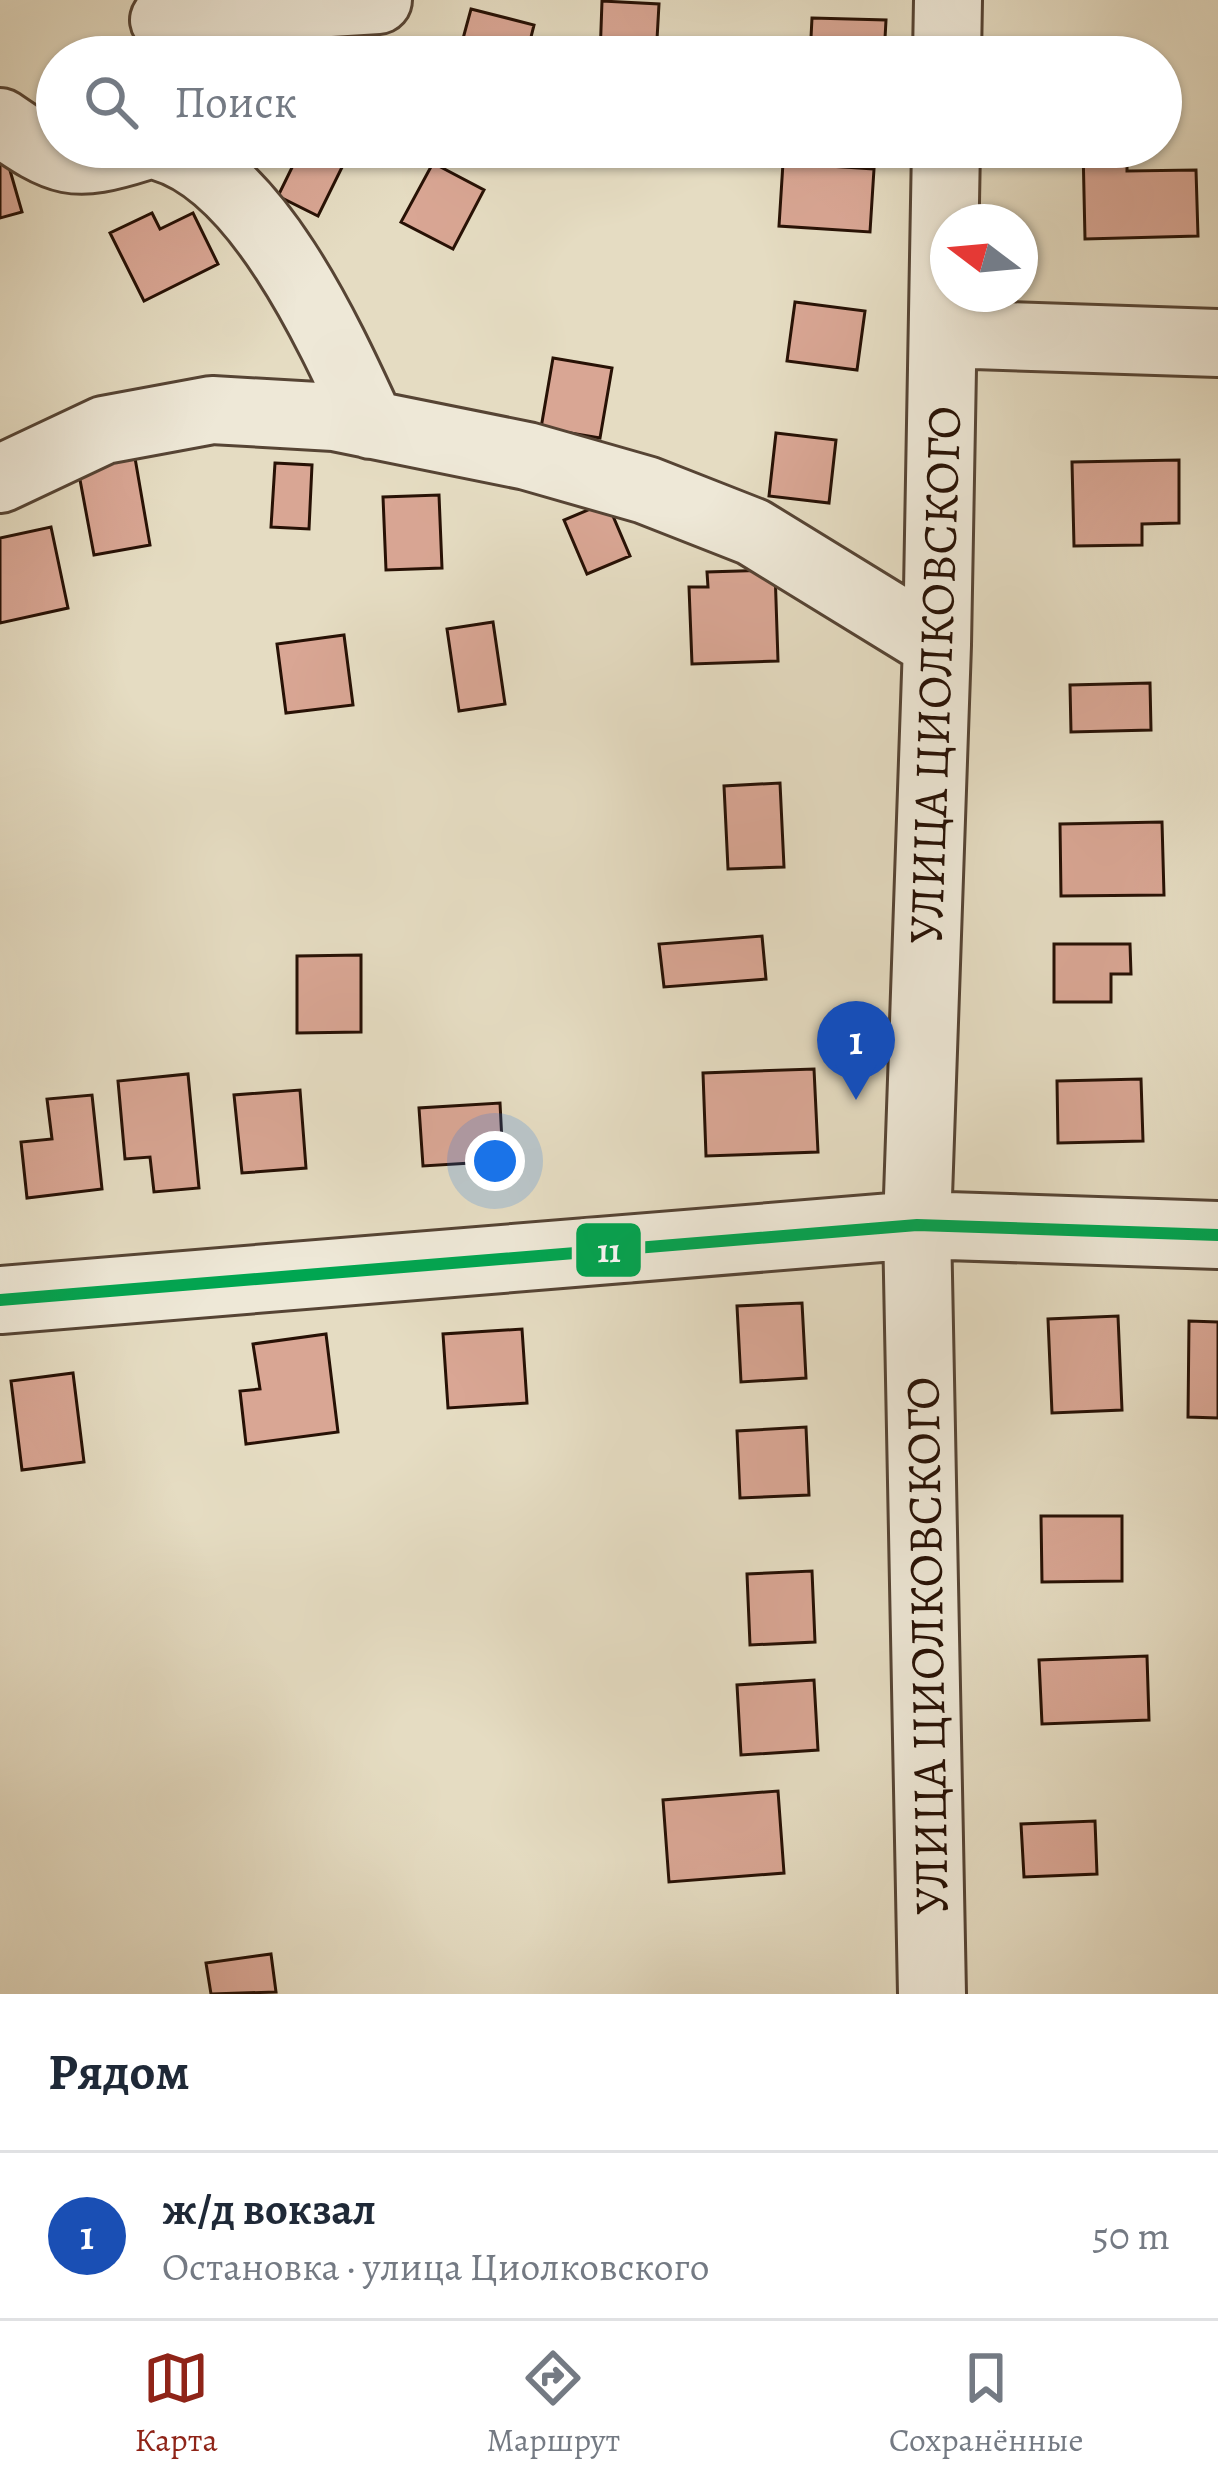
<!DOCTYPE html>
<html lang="ru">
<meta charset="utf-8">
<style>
:root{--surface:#fff;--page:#f2f2f3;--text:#1f2937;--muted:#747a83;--line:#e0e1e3;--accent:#8f2418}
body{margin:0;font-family:Alegreya,serif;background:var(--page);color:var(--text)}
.compass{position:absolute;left:930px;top:204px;width:108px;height:108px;border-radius:50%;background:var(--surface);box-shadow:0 3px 9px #0004;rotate:286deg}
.you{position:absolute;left:495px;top:1161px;width:42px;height:42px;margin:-30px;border:9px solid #fff;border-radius:50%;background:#1a73e8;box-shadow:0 0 0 18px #1a73e833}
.badge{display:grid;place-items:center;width:78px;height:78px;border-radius:50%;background:var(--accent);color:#fff;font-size:39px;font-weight:700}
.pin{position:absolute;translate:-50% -99px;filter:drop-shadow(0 3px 6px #0008)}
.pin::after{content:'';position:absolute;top:63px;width:42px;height:36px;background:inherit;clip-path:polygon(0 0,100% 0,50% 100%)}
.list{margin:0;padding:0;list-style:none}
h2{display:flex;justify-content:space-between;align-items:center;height:156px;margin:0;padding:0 48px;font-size:51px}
h2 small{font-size:39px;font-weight:400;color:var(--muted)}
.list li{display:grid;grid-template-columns:78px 1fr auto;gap:36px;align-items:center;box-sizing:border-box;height:168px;padding:0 48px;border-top:3px solid var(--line)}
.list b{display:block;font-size:45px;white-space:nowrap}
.list p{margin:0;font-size:39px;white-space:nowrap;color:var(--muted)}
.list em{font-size:39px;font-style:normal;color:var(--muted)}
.icon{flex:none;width:66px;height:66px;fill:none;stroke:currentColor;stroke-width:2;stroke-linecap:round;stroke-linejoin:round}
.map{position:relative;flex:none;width:1218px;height:1994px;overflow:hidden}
.search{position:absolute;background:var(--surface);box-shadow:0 3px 9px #0004;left:36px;right:36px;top:36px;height:132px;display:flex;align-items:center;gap:30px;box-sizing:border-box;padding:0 42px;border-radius:66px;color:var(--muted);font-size:45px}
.sheet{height:324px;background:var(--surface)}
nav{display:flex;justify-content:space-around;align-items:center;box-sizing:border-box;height:168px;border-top:3px solid var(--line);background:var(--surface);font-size:33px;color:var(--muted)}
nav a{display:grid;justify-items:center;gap:6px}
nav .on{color:var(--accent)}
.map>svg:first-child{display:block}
.building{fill:#d9a694;stroke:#271105;stroke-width:3}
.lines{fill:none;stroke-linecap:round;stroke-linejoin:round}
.minor-casing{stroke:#564434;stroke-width:72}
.minor{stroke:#eee8d7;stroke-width:66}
.bus-1-casing{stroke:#eee8d7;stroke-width:21}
.bus-1{stroke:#00a651;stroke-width:12}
.labels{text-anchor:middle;stroke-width:10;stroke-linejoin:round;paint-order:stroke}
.street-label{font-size:48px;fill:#271105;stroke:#eee8d7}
.line-badge{stroke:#eee8d7;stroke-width:4.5}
.badge-label{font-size:33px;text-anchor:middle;font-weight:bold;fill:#fff}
</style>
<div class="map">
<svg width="1218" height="1994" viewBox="0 0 1218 1994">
<rect width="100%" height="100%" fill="#e5dcc2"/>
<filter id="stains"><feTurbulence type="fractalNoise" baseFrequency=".00167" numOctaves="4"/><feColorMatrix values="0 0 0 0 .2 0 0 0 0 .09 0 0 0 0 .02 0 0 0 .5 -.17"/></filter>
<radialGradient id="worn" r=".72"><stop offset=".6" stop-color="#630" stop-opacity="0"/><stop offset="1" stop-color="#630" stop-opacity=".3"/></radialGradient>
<!-- building -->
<path class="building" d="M602,1L659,4L656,57H600Z
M471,9L534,25L526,57H458Z
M812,18L886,20L884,57H810Z
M277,25L284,57H204L201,41Z
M302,147H352L318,216L278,196Z
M1083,147H1127V171L1196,170L1198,236L1085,239Z
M5,153L22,212L0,218V155Z
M433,163L484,190L453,249L401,222Z
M783,163L874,169L870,232L779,226Z
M152,213L160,229L193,213L218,264L144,301L110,233Z
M795,302L865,311L857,370L787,361Z
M553,358L612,368L600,438L541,428Z
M776,433L836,440L829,503L769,496Z
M135,458L150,545L94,555L78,469Z
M1179,460V523L1142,524V545L1074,546L1072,462Z
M275,463L312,465L309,529L271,527Z
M439,495L442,568L386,570L383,497Z
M607,502L630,556L587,574L564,520Z
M51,527L68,608L0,623V538Z
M775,570L778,661L692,664L689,587H708L707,572Z
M493,622L505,704L459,711L447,629Z
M344,635L353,705L286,713L277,644Z
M1150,683L1151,730L1071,732L1070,685Z
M780,783L784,867L728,869L724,786Z
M1162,822L1164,895L1061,896L1060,824Z
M762,936L766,979L664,987L659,944Z
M1054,944H1130L1131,974H1111V1002H1054Z
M361,955V1032L297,1033V956Z
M814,1069L818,1152L706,1156L703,1073Z
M188,1074L199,1188L154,1192L150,1157L125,1159L118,1081Z
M1141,1079L1143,1141L1058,1143L1057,1081Z
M300,1090L306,1168L242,1173L234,1095Z
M92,1095L102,1189L27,1198L21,1142L52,1139L47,1099Z
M500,1103L503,1161L423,1166L419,1108Z
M802,1303L806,1378L741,1382L737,1306Z
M1118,1316L1122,1410L1052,1413L1048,1319Z
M1189,1321L1218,1322V1418L1188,1417Z
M522,1329L527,1403L448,1408L443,1334Z
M326,1334L338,1432L246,1444L240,1391L260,1389L253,1344Z
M73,1373L84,1462L22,1470L11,1381Z
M806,1427L809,1495L740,1498L737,1431Z
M1041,1516H1122V1581L1042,1582Z
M812,1571L815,1642L750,1645L747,1574Z
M1147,1656L1149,1720L1042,1724L1039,1660Z
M814,1680L818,1750L741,1755L737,1685Z
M778,1791L784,1873L669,1882L663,1800Z
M1095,1821L1097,1874L1024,1877L1021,1824Z
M271,1954L276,1992L211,1994L206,1963Z"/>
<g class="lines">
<defs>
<path id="minor" d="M164,20L181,24L265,7L378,0
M947,57L948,0
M0,122C61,164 72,169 142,147
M161,147C258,175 331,338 371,425
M944,334L1218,343
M0,479L104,430L212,410L334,417L527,456L646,490L753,532L937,645
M0,1300L917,1225L1218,1235
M932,1994L917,1225L937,645L946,147"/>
</defs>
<!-- minor casing -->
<use href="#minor" class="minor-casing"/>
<!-- minor -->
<use href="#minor" class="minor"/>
<defs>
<path id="bus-1" d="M0,1300L917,1225L1218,1235"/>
</defs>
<!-- bus-1 casing -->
<use href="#bus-1" class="bus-1-casing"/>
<!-- bus-1 -->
<use href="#bus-1" class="bus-1"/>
</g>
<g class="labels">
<!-- street labels -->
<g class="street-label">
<text transform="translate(934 675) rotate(-88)" y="17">УЛИЦА ЦИОЛКОВСКОГО</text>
<text transform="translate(926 1646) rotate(-91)" y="17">УЛИЦА ЦИОЛКОВСКОГО</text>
</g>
</g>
<rect class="line-badge" x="574" y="1221" width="69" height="58" rx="12" fill="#00a651"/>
<g class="badge-label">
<text x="609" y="1262">11</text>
</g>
<rect width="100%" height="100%" filter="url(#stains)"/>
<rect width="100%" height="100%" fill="url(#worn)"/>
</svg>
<svg class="compass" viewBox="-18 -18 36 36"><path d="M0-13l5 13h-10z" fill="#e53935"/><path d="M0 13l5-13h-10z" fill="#747a83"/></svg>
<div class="you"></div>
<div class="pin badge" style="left:856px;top:1100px;background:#1a4fb4">1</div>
<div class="search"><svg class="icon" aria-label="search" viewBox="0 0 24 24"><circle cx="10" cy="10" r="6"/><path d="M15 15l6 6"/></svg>Поиск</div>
</div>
<section class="sheet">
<h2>Рядом<small></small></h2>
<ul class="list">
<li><span class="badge" style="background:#1a4fb4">1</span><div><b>ж/д вокзал</b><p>Остановка · улица Циолковского</p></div><em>50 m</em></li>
</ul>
</section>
<nav>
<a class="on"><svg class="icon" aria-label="map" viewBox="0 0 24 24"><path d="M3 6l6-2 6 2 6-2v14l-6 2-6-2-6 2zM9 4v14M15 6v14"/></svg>Карта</a>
<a><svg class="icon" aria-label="directions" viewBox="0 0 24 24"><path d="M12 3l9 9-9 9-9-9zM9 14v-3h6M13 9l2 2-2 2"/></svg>Маршрут</a>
<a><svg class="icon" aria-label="saved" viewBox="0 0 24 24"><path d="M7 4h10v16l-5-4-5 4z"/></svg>Сохранённые</a>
</nav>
